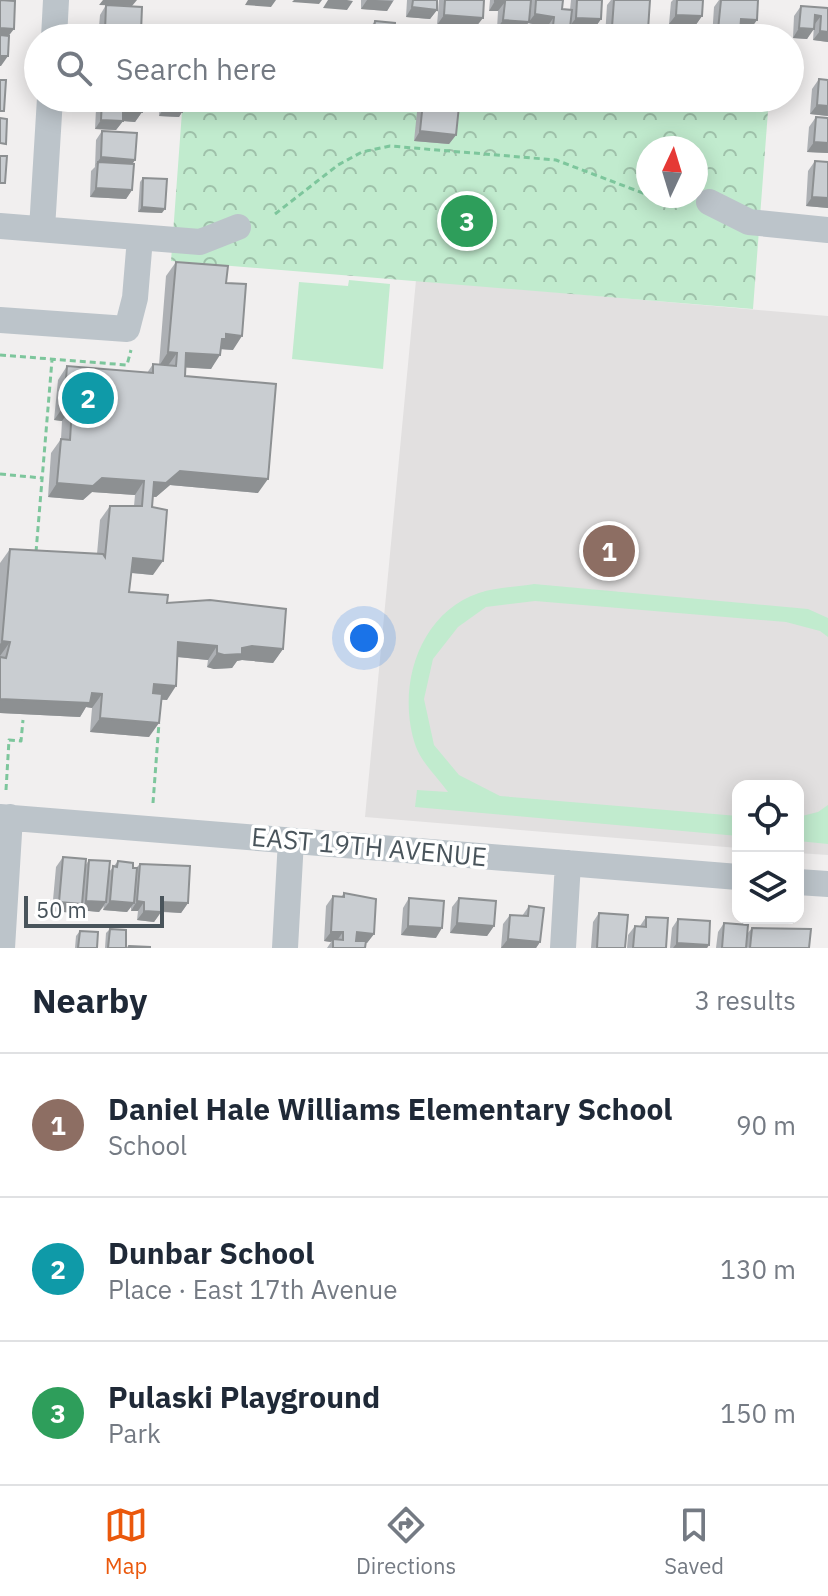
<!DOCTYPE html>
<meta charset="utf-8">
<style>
:root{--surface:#fff;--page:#f6f6f7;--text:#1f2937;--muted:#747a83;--line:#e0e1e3;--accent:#ea580c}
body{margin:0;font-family:"IBM Plex Sans",sans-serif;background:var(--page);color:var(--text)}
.controls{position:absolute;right:24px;bottom:24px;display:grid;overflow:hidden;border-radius:16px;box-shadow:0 4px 20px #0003}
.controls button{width:72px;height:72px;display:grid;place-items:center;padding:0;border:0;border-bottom:2px solid var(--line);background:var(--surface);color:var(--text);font:40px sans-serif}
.compass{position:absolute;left:636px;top:136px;width:72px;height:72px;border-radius:50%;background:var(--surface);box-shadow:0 4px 20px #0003;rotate:4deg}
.scale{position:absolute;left:24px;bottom:20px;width:140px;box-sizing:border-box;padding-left:8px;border:4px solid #49545b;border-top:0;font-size:22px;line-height:28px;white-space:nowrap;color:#49545b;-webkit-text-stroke:6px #fff;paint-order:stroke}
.you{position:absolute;left:364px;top:638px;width:28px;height:28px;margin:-20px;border:6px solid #fff;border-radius:50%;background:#1a73e8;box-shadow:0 0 0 12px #1a73e833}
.badge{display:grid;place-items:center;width:52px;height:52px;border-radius:50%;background:var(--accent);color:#fff;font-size:26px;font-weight:700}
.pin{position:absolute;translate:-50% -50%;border:4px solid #fff;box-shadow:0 2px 8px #0006}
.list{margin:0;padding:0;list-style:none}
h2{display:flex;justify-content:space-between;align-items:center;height:104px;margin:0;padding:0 32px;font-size:34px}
h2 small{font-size:26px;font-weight:400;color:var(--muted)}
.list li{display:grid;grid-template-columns:52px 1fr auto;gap:24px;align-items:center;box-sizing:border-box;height:144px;padding:0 32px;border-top:2px solid var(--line)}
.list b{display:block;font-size:30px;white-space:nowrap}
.list p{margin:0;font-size:26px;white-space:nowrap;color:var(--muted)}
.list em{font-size:26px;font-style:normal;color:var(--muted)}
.icon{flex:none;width:44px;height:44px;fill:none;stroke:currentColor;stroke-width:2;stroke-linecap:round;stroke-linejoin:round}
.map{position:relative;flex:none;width:828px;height:948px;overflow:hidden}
.search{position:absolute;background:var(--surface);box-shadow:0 4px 20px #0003;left:24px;right:24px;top:24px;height:88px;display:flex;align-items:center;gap:20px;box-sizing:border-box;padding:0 28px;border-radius:44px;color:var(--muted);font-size:30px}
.sheet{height:536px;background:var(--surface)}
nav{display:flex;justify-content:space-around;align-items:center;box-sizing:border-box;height:112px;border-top:2px solid var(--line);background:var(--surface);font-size:22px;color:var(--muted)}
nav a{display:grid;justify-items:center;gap:4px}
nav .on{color:var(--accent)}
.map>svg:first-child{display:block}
.education{fill:#e2e0e0}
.park{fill:url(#park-crowns);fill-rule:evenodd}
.pitch{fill:#c1ebce}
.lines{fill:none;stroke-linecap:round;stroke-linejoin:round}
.path{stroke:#7dc69c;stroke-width:3;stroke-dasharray:6 4;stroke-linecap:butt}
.minor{stroke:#bcc4ca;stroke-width:26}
.wall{fill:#adb0b4}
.shaded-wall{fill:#8d9092}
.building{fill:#c9cdd1;stroke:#8d9092;stroke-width:2}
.labels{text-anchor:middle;stroke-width:7;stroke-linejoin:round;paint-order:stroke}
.street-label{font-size:26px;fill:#49545b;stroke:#fff}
</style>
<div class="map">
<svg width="828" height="948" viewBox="0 0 828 948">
<defs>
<pattern id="park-crowns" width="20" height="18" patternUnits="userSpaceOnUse" patternTransform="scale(2)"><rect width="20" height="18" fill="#c1ebce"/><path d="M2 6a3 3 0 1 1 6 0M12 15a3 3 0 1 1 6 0" fill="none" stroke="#9fc1aa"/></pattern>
</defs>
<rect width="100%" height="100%" fill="#f1efef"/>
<!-- education -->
<path class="education" d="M416,280L828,316V855L798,853V786H738V848L365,817Z"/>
<!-- park -->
<path class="park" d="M183,98H769L753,309L171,261ZM648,148H696V196H648Z"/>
<!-- pitch -->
<path class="pitch" d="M349,280L390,284L383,369L292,359L299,282L348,286Z
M534,584L808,609L828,618V637L820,631L786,622L535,601L486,607L458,627L433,659L424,699L434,745L459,775L500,796L738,816V836L415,807L417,790L448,792C438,778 422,763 416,747C396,690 417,614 479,593C496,587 517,587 534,584Z
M828,805V844L798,841V817L818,812Z"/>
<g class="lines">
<!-- path -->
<path class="path" d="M651,196L668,203
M275,214L338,165L362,152L390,146L556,160L648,195
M0,355L127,365L131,350
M0,474L42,478
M36,552L52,360
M6,790L9,740L21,741L23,720
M153,803L159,723"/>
<!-- minor -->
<path class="minor" d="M54,38L56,0
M709,202L749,222L828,230
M0,226L200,242L238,227
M42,229L50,98
M0,320L127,329L135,298L140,238
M0,817L738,877
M798,882L828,884
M2,948L10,817
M285,948L291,840
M563,948L568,863"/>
</g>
<!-- wall -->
<path class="wall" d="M361,0H394L387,11L361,9Z
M407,0H437V10L430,19L406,17Z
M439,0H484L476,27L437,25Z
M490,0H563L562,9L570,10L571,0H602L601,19L594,29L570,27L568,38H546L547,27L528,23L522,31L497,29L498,11H489Z
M611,0H650L648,30L642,38L605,37L607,5Z
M673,0H703L702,16L695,26L669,24L671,2Z
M719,0H758L750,30L740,29L735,38H712L714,7Z
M106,5L137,38H98L100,15Z
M801,6L828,8V42L813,40L814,25L807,39L793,38L794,16Z
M375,21L394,38H370L371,26Z
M819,79L828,116L810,114L812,89Z
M104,98H143L142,112L135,122L123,121L116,130L95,129L96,109L102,100H104Z
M160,98H183L182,112L179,117L159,116Z
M423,102L456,135L449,144L414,141L417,112Z
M816,117L828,118V153L807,152L809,127Z
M102,131L135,160L132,164V190L126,199L90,197L91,171L95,167L96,140Z
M815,161L828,162V208L806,206L808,171Z
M143,178L162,213L138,212L140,182Z
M176,262L226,283L233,350L221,349L211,369L185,367V376L258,493L170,485L156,497H153V575L131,573L129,592L167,603L283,649L273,663L242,660L237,661L232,668L214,669L207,667L208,660L177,657L167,700H161L149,737L90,732L92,708L86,707L80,717L0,713V563L10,549L97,554L100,520L110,506H134L135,495L92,492L83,500L48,497L51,453L61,439L62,421L54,420L58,380L67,366L147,373L153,364L159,365L166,276Z
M63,857L85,866L89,860L109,872L118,861L133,868H136L140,864L188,903L181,913L161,912L154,922L137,920L138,911H131V907L127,912L103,910L104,906L99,912L79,910V907L75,913L52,911L56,867Z
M344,893L374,934L367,943H366L365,948H327L331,942L324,941L326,906L333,896L341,897Z
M409,898L436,938L401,935L403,908Z
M459,898L494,926L487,936L450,933L452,907Z
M529,906L540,942L536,948H501L503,924L510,915L522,916Z
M599,913L625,948H591L593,922Z
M646,917L666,948H627L628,935L635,926H640Z
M678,919L709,945L707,948H670L672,928Z
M724,923L747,934L752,928L809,948H716L718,932Z
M110,929L126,948H105L106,933Z
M80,931L97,948H75L76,936Z"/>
<!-- shaded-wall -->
<path class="shaded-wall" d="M103,0H137L132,6L99,5Z
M248,0H276L271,7L245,5Z
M294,0H322L319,4L292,2Z
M328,0H347L353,1L347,10L323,8Z
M367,0H376L393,1L387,11L361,9Z
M495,1L505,2L498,11H489Z
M412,7L437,10L430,19L406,17Z
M535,14L554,17L547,27L528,23Z
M444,15L483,18L476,27L437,25Z
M676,15L702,16L695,26L669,24Z
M815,15L821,16L814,25Z
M576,18L601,19L594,29L569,27Z
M741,19L757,20L750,30L734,29Z
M503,20L529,22L522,31L497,29Z
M612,27L648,30L642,38L605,37Z
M0,28L14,29L7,38H0Z
M799,28L814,29L807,39L793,38Z
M718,30L740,32L735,38H713Z
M105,31L141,32L137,38H100Z
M820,31L828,32V42L813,40Z
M552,35L569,36L568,38H550Z
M0,56H8L1,66H0Z
M817,105L828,106V116L810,114Z
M123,111L142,112L135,122L123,121L116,130L95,129L101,120Z
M162,111L182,112L179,117L159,116Z
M420,131L456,135L449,144L414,141Z
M814,142L828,143V153L807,152Z
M101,157L135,160L129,169L98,162L94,167Z
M96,188L132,190L126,199L90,197Z
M812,197L828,198V208L806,206Z
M142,207L165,209L162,213L138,212Z
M226,334L242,336L233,350L219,349L212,353Z
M168,352L177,353L167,367L159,366Z
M186,353L220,355L211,369L176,367Z
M64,406L72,407L62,421L54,420Z
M180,471L268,479L258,493L170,485L156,497L145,496L154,482Z
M102,478L144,481L135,495L92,492L83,500L48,497L57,483Z
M133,558L163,561L153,575L123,572Z
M2,641L10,642L0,656V644Z
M178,642L217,646L208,660L168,656Z
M252,646L283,649L273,663L242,660L237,661L232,668L214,669L207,667L217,653Z
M154,684L176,686L167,700L145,698Z
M92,693L102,694L92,708L86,707L80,717L0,713V699Z
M100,718L159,723L149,737L90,732Z
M86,901L106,902L99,912L79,910Z
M110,901L134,903L127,912L103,910Z
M137,901L144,902L138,911H131Z
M59,902L82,904L75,913L52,911Z
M161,902L188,903L181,913L155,911Z
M144,911L161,912L154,922L137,920Z
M457,923L494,926L487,936L450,933Z
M408,926L442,928L436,938L401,935Z
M331,932H343L336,942L333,939L331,942L324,941Z
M357,932L374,934L367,943L350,942Z
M508,939L540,942L536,948H501Z
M677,943L709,945L707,948H673Z"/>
<!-- building -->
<path class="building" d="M0,0L15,1L14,29L0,28Z
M413,0H437V10L412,7Z
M445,0H484L483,18L444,15Z
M495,0H531L529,22L503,20L505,2L495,1Z
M536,0H563L562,9L572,10L569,36L552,35L554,17L535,14Z
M577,0H602L601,19L576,18Z
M614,0H650L648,30L612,27Z
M677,0H703L702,16L676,15Z
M721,0H758L757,20L741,19L740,32L718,30Z
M106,5L142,7L141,32L105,31Z
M801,6L828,8V32L820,31L821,16L815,15L814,29L799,28Z
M375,21L395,23L394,38H373Z
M0,35L9,36L8,56H0V61Z
M819,79L828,80V106L817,105Z
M0,80H6L4,111H0Z
M111,98H143L142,112L123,111V121L101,120L102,100H111Z
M163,98H183L182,112L162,111Z
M423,102L459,106L456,135L420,131Z
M816,117L828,118V143L814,142Z
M0,118L7,119L6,144L0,143Z
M102,131L137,133L135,160L101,157Z
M0,156H7L5,183H0Z
M815,161L828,162V198L812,197Z
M98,162L134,164L132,190L96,188Z
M143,178L167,179L165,209L142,207Z
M176,262L228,266L226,283L246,284L242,336L226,334V339H222L220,355L186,353L185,376L276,384L268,479L180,471L166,483L154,482L152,507L167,510L163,561L133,558L129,592L168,595L167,603L210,600L286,609L283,649L252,646L242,648V654L224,655L217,653V646L178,642L176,686L154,684L153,693L162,694L159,723L100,718L102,694L92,693L90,703L0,699V657L6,658L10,642L2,641L10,549L103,554L105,557L110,506H142L144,481L102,478L93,486L57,483L61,439L70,440L72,407L64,406L67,366L153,373V364L176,366L177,353L168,352Z
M63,857L86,859L82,904L59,902Z
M89,860L110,861L106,902L86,901Z
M118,861L133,863V868H137L134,903L110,901L113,866L117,867Z
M140,864L190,866L188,903L161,902V912L144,911V902L137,901Z
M344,893L376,899L374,934L357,932L356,941H366L365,948H333V939L343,940V932H331L333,896L344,897Z
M409,898L444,901L442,928L408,926Z
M459,898L496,901L494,926L457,923Z
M529,906L544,908L540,942L508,939L510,915L528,916Z
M599,913L628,915L625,948H597Z
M646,917L668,918L666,948H633L635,926L646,927Z
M678,919L710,921L709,945L677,943Z
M724,923L748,925L746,948H722Z
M752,928L811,929L809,948H750Z
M110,929L126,930V948H108Z
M80,931L98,932L97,948H78Z
M129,946L150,947V948H128Z"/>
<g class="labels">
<!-- street labels -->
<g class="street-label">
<text transform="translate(369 847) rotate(5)" y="9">EAST 19TH AVENUE</text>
</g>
</g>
</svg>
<div class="controls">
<button><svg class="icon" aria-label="locate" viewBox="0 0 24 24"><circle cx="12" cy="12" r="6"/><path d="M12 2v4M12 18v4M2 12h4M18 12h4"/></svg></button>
<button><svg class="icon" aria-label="layers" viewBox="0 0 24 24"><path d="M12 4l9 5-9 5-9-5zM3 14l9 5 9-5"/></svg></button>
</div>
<svg class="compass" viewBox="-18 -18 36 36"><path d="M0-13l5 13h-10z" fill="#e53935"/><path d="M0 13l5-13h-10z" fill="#747a83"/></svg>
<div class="scale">50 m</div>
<div class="you"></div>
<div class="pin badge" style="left:609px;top:551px;background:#8d6e63">1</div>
<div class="pin badge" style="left:88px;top:398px;background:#0f9aa8">2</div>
<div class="pin badge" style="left:467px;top:221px;background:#2e9e5b">3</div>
<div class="search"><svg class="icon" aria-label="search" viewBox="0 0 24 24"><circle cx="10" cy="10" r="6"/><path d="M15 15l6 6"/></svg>Search here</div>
</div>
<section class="sheet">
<h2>Nearby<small>3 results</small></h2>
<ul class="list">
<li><span class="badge" style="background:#8d6e63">1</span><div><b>Daniel Hale Williams Elementary School</b><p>School</p></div><em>90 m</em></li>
<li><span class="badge" style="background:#0f9aa8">2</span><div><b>Dunbar School</b><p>Place · East 17th Avenue</p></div><em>130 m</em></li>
<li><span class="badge" style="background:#2e9e5b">3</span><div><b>Pulaski Playground</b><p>Park</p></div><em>150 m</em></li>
</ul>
</section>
<nav>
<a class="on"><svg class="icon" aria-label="map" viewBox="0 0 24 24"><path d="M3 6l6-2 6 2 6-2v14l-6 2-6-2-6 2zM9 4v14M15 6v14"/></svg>Map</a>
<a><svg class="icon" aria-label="directions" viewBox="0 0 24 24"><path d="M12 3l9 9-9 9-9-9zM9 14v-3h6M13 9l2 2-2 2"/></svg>Directions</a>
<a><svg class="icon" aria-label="saved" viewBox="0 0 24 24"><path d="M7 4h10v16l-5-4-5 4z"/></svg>Saved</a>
</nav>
